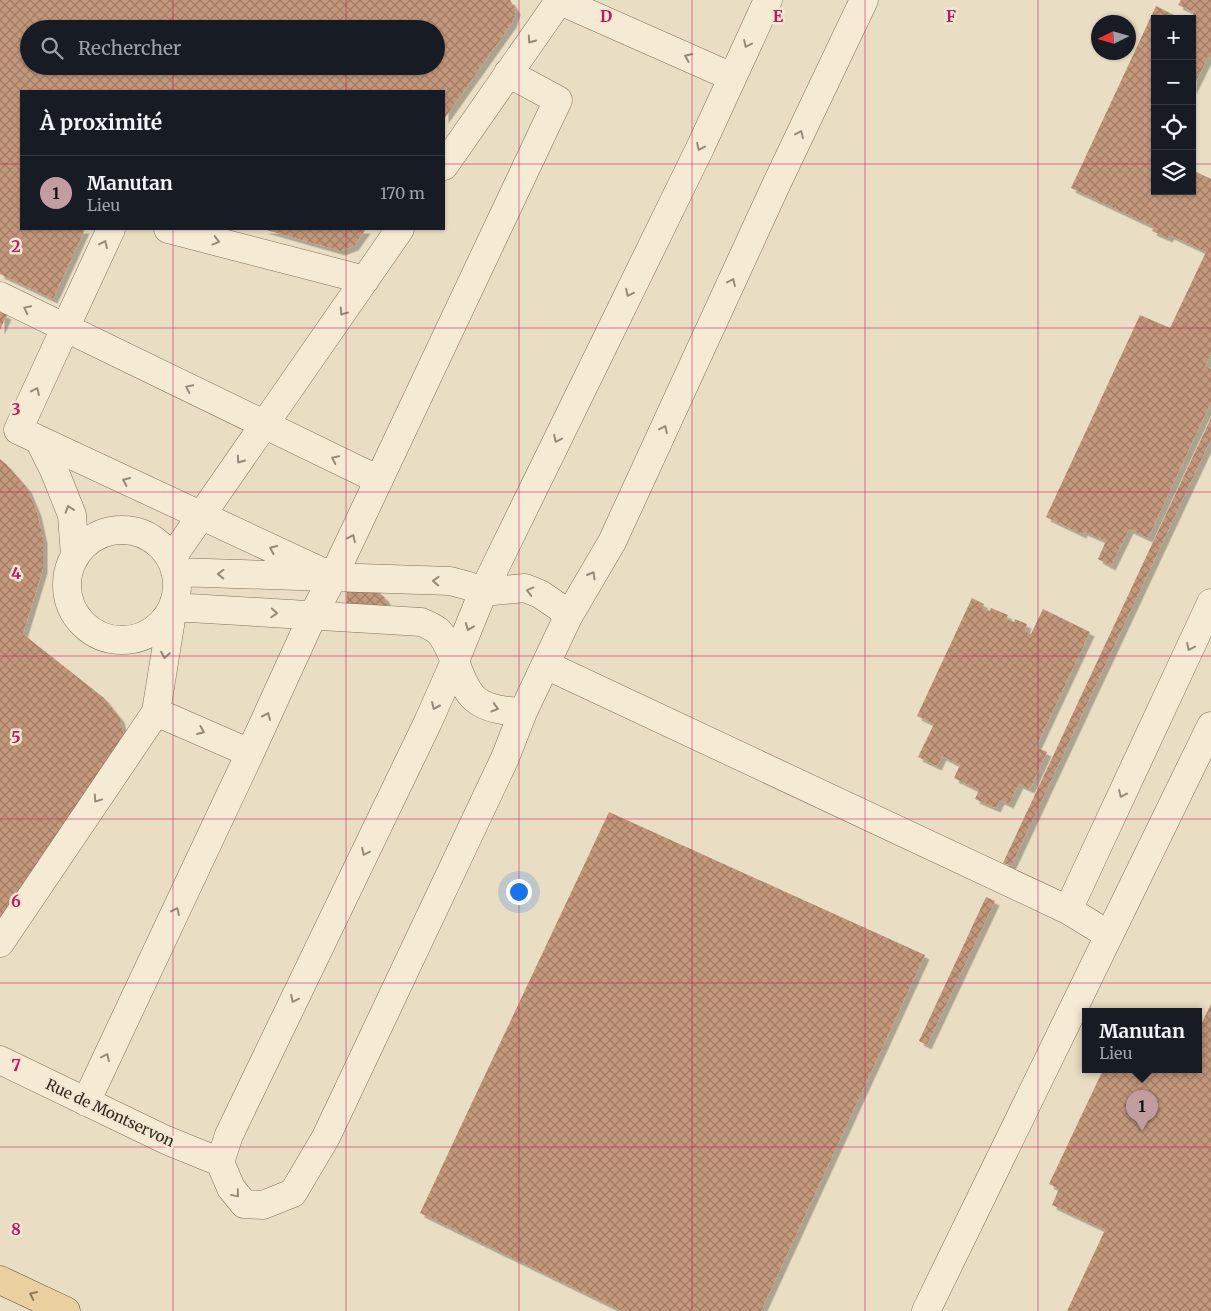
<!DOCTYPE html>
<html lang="fr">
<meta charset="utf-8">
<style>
:root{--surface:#171b24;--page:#20242c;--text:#f1f3f6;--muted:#9ea1a6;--line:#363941;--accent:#c39c9f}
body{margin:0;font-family:Merriweather,serif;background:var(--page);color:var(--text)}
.controls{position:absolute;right:15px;top:15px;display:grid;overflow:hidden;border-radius:0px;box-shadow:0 1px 4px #0004}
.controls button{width:45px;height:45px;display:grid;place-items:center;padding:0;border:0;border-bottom:1px solid var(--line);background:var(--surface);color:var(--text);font:25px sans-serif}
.compass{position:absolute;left:1091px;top:15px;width:45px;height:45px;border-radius:50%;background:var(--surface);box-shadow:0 1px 4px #0004;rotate:265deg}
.you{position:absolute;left:518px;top:891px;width:18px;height:18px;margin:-12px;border:4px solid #fff;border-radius:50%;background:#1a73e8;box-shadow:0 0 0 8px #1a73e833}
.badge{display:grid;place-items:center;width:32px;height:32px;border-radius:50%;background:var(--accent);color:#111;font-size:16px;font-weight:700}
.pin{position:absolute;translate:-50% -41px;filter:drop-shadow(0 1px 2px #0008)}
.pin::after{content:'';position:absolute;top:26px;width:18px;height:15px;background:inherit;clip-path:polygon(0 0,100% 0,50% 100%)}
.popup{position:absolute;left:1082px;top:1008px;width:120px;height:65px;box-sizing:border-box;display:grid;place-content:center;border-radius:0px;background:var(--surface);filter:drop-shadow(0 1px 4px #0005);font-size:16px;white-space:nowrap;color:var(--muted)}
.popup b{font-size:19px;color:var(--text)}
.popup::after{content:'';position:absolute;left:50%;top:100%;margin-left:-10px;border:10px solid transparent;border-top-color:var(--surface)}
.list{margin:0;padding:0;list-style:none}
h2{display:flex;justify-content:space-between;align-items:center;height:65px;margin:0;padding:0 20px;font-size:21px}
h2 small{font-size:16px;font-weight:400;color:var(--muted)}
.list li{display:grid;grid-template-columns:32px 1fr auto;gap:15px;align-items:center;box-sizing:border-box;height:75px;padding:0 20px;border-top:1px solid var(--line)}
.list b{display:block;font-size:19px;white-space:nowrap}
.list p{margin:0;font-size:16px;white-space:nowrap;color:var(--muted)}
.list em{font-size:16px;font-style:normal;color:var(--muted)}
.icon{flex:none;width:28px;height:28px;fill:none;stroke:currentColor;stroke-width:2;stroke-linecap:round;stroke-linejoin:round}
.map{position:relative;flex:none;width:1211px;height:1311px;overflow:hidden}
.search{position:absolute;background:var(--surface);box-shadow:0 1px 4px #0004;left:20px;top:20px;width:425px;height:55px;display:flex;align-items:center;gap:12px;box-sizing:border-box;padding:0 18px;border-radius:28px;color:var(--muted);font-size:19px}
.panel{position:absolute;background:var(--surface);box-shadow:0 1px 4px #0004;left:20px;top:90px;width:425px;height:140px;border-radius:0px}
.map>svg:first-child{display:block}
.building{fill:url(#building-cross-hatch);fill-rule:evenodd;filter:url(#shadow)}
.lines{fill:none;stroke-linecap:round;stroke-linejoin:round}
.minor-casing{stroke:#826f5b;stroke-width:29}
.major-casing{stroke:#503e2f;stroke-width:29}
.minor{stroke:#f5ebd5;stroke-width:28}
.major{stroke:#ead09e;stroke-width:28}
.oneway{stroke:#948a7a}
.oneway2{stroke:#8e7c5e}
.grid{fill:none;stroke:#c2185b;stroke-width:1;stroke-opacity:0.55}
.labels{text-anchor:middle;stroke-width:5;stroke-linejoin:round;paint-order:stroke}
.street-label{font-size:15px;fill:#33281e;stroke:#f2e8d2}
.grid-label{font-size:16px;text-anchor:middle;font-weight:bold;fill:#c2185b;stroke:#f2e8d2;stroke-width:5;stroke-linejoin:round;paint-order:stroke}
</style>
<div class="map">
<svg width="1211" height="1311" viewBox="0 0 1211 1311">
<defs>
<pattern id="building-cross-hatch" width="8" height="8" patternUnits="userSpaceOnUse" patternTransform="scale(1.25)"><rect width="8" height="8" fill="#c4987c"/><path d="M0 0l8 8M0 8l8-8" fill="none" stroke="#a07c65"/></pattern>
<filter id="shadow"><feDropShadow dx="4.5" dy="4.5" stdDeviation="0" flood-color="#0004"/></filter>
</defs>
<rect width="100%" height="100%" fill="#e9ddc3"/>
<!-- building -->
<path class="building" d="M0,0H510L516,10L512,23L444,119V91H21V229H85L53,299L0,274ZM29,29H436V66H29Z
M1181,0H1211V59L1208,57L1192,90V19H1191L1194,12L1178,5Z
M1156,6L1182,19H1155V191H1192V170L1211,179V354L1205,366L1211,369V402L1148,538L1129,529L1111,566L1098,559L1106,541L1083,531L1082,534L1046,517L1140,315L1170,328L1206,252L1170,235L1168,238L1152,231L1154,227L1071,188Z
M263,229H366L354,246L341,251Z
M0,312L7,315L0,330Z
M1211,418V439L1011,866L1003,863Z
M0,459L6,464L27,488L37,512L43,539V569L23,634L104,698L120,718L125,740L0,924Z
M347,590L380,593L385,598L388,609L346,606Z
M972,598L984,604L982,608L990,611L991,608L1008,615L1006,619L1014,622L1015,619L1027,624L1025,631L1031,634L1043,609L1090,632L1036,747L1047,752L1030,789L1019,784L1009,804L1000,800L996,808L975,799L979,790L954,778L960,765L942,756L937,766L918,757L934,724L917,716Z
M609,812L925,955L761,1311H622L420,1213Z
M986,897L995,901L927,1045L919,1041Z
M1211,1004V1311H1067L1105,1230L1052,1205L1059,1189L1049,1184L1103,1070H1147L1144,1076L1149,1078L1153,1070H1198V1031Z"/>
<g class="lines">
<defs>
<path id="minor" d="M558,0L732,77
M768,0L701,146L483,592L455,661L428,722L229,1135L220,1162L231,1188L244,1204L263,1205L293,1193L326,1137L505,758L523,712L568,617L612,542L776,185L864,0
M444,166L559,1
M111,229L18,430L333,577
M168,229L365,280
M0,296L379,480
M39,440L54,470L72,515L75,557
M67 585a55 55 0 1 1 110 0a55 55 0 1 1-110 0Z
M171,559L400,229
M176,572L450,581L469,586L483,592L525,588L540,594L559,607L568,617
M546,665L1068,910L1109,935
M156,712L250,753
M1068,910L1211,603
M0,943L156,712L173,607L421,622C426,624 433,627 438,631C455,648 458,684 475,699C488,710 507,711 523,712
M0,1060L166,1140L220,1162
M86,1102L250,753L313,615L333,577L558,100L508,73
M926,1311L1211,726"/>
<path id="major" d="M0,1280L66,1311"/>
</defs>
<!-- minor casing -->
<use href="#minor" class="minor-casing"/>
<!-- major casing -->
<use href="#major" class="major-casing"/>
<!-- minor -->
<use href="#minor" class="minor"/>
<!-- major -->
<use href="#major" class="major"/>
</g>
<!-- one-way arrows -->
<defs><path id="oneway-chevron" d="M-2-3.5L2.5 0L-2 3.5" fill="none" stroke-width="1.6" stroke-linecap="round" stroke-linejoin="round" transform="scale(1.25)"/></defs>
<g class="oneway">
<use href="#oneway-chevron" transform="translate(531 40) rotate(125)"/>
<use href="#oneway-chevron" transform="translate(747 44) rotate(115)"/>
<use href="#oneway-chevron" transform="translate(688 57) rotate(-156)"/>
<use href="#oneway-chevron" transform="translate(800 134) rotate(-65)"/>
<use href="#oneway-chevron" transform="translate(700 147) rotate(115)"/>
<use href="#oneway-chevron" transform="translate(216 241) rotate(15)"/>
<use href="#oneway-chevron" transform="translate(104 244) rotate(-65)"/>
<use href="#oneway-chevron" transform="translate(732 282) rotate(-65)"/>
<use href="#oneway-chevron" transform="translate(629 293) rotate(116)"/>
<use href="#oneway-chevron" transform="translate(27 309) rotate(-154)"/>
<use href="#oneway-chevron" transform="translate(343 312) rotate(125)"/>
<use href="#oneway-chevron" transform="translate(189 388) rotate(-154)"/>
<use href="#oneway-chevron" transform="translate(36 391) rotate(-65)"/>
<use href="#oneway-chevron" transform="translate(664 429) rotate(-65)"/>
<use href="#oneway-chevron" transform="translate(557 439) rotate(116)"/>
<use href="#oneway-chevron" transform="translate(335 459) rotate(-154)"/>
<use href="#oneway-chevron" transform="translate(240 460) rotate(125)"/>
<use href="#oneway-chevron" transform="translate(126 481) rotate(-155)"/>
<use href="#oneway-chevron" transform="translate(69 509) rotate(-109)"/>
<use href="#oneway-chevron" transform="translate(352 538) rotate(-65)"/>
<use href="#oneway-chevron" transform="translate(273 549) rotate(-155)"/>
<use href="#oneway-chevron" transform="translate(221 574) rotate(-178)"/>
<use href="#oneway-chevron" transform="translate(592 575) rotate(-60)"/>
<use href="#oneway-chevron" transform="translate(436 581) rotate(-178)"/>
<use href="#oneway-chevron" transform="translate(530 591) rotate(-165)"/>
<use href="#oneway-chevron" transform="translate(274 613) rotate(3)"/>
<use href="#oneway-chevron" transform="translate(469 627) rotate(112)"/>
<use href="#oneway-chevron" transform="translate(1190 647) rotate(115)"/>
<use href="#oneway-chevron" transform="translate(165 655) rotate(99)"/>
<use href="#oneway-chevron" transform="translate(435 706) rotate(114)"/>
<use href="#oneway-chevron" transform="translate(495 708) rotate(16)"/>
<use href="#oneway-chevron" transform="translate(267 716) rotate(-66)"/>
<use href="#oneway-chevron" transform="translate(201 731) rotate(23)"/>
<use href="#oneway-chevron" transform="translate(1122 794) rotate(115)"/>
<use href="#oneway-chevron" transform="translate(97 799) rotate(124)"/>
<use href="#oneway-chevron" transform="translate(365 852) rotate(116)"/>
<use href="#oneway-chevron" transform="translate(176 911) rotate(-65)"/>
<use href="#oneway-chevron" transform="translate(294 999) rotate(116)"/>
<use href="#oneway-chevron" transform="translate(106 1057) rotate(-65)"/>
<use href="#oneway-chevron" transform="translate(236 1194) rotate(50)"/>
</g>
<use class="oneway2" href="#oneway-chevron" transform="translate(33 1295) rotate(-155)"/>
<!-- grid -->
<path class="grid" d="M173,0V29M346,0V29M519,0V1311M692,0V1311M865,0V1311M1038,0V1311M173,66V91M346,66V91M0,164H21M444,164H1155M1192,164H1211M173,229V1311M346,229V1311M0,328H1211M0,492H1211M0,656H1211M0,819H1211M0,983H1211M0,1147H1211"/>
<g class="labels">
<!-- street labels -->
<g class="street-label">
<text transform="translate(110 1113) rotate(25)" y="5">Rue de Montservon</text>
</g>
</g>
<g class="grid-label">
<text x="606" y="22">D</text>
<text x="778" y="22">E</text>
<text x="951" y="22">F</text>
<text x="16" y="252">2</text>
<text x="16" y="415">3</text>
<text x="16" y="579">4</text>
<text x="16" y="743">5</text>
<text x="16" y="907">6</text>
<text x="16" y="1071">7</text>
<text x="16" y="1235">8</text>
</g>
</svg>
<div class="controls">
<button>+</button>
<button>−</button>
<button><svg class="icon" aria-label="locate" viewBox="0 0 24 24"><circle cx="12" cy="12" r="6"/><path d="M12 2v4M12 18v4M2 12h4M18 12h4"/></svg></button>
<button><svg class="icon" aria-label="layers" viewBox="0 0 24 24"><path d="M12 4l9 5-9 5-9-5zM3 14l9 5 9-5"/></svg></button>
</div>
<svg class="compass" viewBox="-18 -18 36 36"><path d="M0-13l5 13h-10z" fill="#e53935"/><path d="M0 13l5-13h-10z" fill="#9ea1a6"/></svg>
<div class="you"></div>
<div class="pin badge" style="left:1142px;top:1131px">1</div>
<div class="popup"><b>Manutan</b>Lieu</div>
<div class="search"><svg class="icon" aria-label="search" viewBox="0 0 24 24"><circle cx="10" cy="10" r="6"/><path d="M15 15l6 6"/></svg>Rechercher</div>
<section class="panel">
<h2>À proximité<small></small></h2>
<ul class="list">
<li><span class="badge">1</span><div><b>Manutan</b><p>Lieu</p></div><em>170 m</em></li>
</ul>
</section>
</div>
